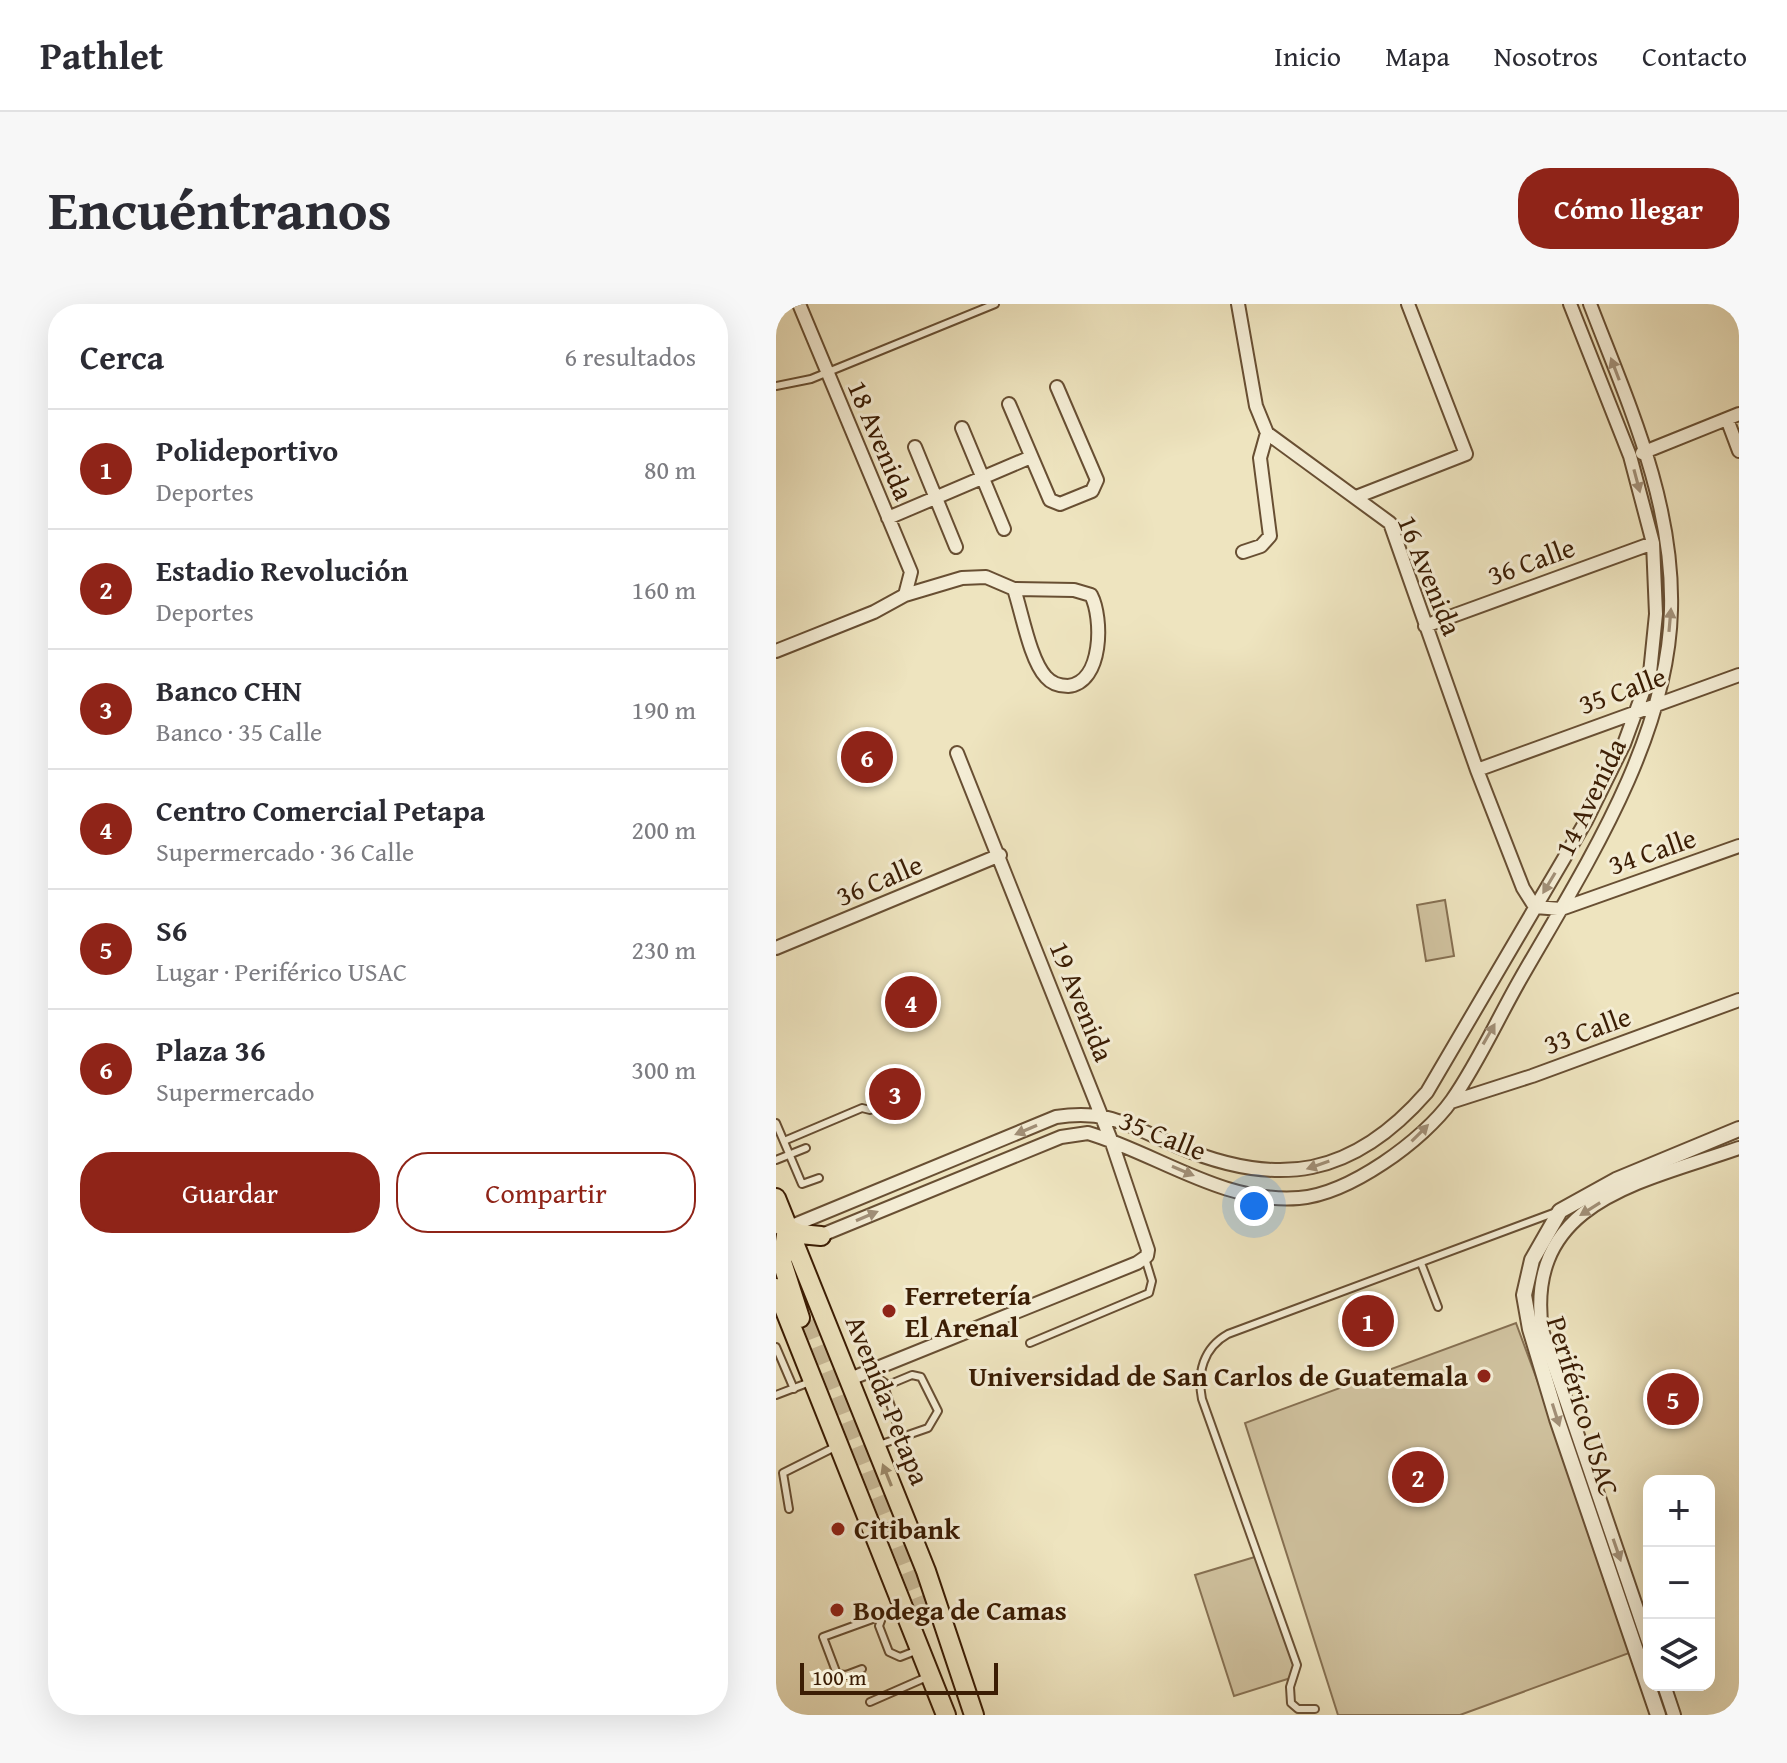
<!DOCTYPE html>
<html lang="es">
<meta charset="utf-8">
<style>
:root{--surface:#fff;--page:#f7f7f7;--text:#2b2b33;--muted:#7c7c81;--line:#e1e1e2;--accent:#8f2418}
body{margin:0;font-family:"Gentium Book Plus",serif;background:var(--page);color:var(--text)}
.controls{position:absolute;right:24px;bottom:24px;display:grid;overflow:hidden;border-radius:16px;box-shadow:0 8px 32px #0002}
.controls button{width:72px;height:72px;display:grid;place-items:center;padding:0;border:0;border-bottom:2px solid var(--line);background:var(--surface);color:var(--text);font:40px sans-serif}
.scale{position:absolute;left:24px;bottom:20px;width:198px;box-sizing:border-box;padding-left:8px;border:4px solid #3b1d04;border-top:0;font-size:22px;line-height:28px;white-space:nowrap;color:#3b1d04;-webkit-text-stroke:6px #f4edd5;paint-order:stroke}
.you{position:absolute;left:478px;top:902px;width:28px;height:28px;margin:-20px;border:6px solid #fff;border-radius:50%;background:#1a73e8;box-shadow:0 0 0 12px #1a73e833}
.badge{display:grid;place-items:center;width:52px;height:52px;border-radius:50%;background:var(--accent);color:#fff;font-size:26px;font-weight:700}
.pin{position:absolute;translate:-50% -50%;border:4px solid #fff;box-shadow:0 2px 8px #0006}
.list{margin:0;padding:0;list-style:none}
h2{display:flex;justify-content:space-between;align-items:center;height:104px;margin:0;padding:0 32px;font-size:34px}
h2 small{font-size:26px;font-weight:400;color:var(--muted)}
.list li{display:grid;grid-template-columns:52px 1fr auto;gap:24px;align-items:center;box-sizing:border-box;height:120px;padding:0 32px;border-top:2px solid var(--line)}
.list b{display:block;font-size:30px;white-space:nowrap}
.list p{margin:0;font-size:26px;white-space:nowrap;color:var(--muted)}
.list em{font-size:26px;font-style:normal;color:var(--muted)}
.actions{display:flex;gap:16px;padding:24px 32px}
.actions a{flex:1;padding:18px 0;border:2px solid var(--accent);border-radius:32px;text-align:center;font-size:28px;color:var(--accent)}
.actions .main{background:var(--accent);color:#fff}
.icon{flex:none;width:44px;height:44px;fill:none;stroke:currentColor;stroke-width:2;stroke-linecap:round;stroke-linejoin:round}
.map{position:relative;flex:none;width:963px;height:1411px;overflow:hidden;border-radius:32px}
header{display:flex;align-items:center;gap:48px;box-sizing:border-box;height:112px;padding:0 40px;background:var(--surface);border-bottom:2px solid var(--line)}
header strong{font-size:38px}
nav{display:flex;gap:44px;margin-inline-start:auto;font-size:28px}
.intro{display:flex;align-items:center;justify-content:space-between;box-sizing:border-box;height:192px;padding:0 48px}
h1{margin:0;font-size:56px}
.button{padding:20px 36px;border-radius:32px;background:var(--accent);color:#fff;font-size:28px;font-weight:700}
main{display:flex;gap:48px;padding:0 48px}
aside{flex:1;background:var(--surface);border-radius:32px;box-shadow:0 8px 32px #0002}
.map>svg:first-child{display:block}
.green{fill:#d0c29f;stroke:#867052;stroke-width:2}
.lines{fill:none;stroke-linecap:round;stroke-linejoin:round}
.primary-tunnel{stroke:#cabc9a;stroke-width:18;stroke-dasharray:18 9;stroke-linecap:butt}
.service-casing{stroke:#684f33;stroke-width:10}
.minor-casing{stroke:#684f33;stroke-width:16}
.tertiary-casing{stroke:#684f33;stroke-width:18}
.primary-casing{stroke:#3b1d04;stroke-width:22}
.service{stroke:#f4edd5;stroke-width:6}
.minor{stroke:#f4edd5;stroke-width:12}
.tertiary{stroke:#f4edd5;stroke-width:14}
.primary{stroke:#eee4bf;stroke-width:18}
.oneway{fill:#a18f77}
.oneway2{fill:#9d8a6b}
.poi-dot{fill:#8f2418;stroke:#f4edd5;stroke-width:3}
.labels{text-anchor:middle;stroke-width:6;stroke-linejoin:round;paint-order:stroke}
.street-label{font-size:28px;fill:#3b1d04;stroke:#f4edd5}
.poi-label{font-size:28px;font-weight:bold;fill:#3b1d04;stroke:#f4edd5;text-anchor:start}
</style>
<header>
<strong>Pathlet</strong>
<nav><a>Inicio</a><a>Mapa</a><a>Nosotros</a><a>Contacto</a></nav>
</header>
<div class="intro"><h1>Encuéntranos</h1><a class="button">Cómo llegar</a></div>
<main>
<aside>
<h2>Cerca<small>6 resultados</small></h2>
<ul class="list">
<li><span class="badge">1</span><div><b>Polideportivo</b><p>Deportes</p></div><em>80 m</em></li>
<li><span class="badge">2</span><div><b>Estadio Revolución</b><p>Deportes</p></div><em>160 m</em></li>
<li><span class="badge">3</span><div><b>Banco CHN</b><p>Banco · 35 Calle</p></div><em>190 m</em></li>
<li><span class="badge">4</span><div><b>Centro Comercial Petapa</b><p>Supermercado · 36 Calle</p></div><em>200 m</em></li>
<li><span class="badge">5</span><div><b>S6</b><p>Lugar · Periférico USAC</p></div><em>230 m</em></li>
<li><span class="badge">6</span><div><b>Plaza 36</b><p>Supermercado</p></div><em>300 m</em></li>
</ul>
<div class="actions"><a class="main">Guardar</a><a>Compartir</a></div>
</aside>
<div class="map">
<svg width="963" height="1411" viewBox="0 0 963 1411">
<rect width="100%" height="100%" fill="#eee4bf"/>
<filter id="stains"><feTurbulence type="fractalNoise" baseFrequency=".0025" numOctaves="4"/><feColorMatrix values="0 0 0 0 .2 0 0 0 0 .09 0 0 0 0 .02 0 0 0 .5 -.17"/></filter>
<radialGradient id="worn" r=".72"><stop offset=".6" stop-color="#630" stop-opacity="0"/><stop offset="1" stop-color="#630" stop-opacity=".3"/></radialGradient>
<!-- green -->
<path class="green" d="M669,596L678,652L650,657L641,601Z
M740,1019L817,1227L856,1348L684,1411H562L469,1119Z
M482,1252L521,1372L458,1392L419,1271Z"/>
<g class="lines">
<!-- primary-tunnel -->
<path class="primary-tunnel" d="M15,1001L25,1002L37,1023L153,1314"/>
<defs>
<path id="service" d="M0,82L35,75L219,0
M0,819L26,880L43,874
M8,837L86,804L94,806
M0,856L30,844
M645,959L662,1003
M254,1039L373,989L376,977L369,954
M0,1043L18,1085
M98,1065L103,1075L112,1081L136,1071L145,1073L162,1107L152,1124L103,1141
M107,1079L122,1123L119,1135
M0,1091L34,1078
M13,1205L7,1169L61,1142
M107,1311L103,1322L113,1348L124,1353L142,1346
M86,1365L70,1371L61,1370L47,1333L127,1304
M94,1398L151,1373
M539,1405H522L515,1399L514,1383L521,1361L426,1095C421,1069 427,1044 452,1030L780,908"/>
<path id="minor" d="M23,0L135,268L129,291
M462,0L480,102L491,129L614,219L701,466L747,584L759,603L785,605L963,542
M233,100L274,196L284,200L316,187L321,176L281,83
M951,115L963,147
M186,124L228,225
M139,143L180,243
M866,149L963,110
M580,193L690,150L632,0
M112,214L255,153
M467,248L485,242L494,232L484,154L491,129
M649,322L877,239
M0,347L98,308L129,291L186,274L210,273L238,285L298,286L315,291C327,314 327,379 292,382C283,382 276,380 270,373C254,356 246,309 238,285
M701,466L963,371
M0,644L224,551
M675,798L756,772L963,696
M11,924L280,813C333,805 353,822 401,842C502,885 577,873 651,788L810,517L848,440L874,369L880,310L877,239L854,152L794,0
M41,933L285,833L312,829C382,850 447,900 523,894C573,890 647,837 676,796C702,759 722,714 745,674C808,564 892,436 895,306C898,198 852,99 814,0
M74,1075L361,959L371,952L372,946L335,836L181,449
M873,1340L766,1026C748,896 867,878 963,844
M888,1381L898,1411"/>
<path id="tertiary" d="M882,1411L781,1115L754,1025L748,991L756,956L784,907L840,876L963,825"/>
<path id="primary" d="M0,894L150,1267L198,1411
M6,922L24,930L45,932
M11,924L6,958L24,1014
M0,984L170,1411"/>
</defs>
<!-- service casing -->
<use href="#service" class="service-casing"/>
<!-- minor casing -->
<use href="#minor" class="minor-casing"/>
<!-- tertiary casing -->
<use href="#tertiary" class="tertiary-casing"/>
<!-- primary casing -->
<use href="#primary" class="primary-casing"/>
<!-- service -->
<use href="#service" class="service"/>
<!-- minor -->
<use href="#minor" class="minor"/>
<!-- tertiary -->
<use href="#tertiary" class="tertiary"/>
<!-- primary -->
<use href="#primary" class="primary"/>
</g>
<!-- one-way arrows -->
<defs><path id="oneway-solid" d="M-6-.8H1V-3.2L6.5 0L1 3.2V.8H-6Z" transform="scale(2)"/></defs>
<g class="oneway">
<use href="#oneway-solid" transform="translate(839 65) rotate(-111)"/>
<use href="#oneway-solid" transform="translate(861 177) rotate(75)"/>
<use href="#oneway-solid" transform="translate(894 316) rotate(-85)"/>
<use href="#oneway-solid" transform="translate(773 579) rotate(121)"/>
<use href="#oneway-solid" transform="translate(713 730) rotate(-60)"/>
<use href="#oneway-solid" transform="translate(250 826) rotate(157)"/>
<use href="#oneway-solid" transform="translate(644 829) rotate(-45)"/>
<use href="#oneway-solid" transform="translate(542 861) rotate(161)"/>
<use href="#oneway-solid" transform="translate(407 867) rotate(23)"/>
<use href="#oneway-solid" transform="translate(814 905) rotate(148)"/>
<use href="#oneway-solid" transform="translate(91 912) rotate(-23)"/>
<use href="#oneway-solid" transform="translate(780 1111) rotate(72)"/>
<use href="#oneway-solid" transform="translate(841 1246) rotate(71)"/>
</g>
<use class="oneway2" href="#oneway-solid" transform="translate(111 1171) rotate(-112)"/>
<!-- markers -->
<g class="poi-dot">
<circle cx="113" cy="1007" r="8"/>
<circle cx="708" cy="1072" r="8"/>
<circle cx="62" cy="1225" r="8"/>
<circle cx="61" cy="1306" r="8"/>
</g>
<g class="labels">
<!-- street labels -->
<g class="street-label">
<text transform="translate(105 136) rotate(67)" y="10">18 Avenida</text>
<text transform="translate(755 257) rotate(-20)" y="10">36 Calle</text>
<text transform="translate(654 271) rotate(68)" y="10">16 Avenida</text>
<text transform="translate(846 386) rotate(-20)" y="10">35 Calle</text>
<text transform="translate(814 493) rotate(-64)" y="10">14 Avenida</text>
<text transform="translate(876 547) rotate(-19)" y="10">34 Calle</text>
<text transform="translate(103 576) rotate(-23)" y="10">36 Calle</text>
<text transform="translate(306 697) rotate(68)" y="10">19 Avenida</text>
<text transform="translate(811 726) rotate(-20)" y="10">33 Calle</text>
<text transform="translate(387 831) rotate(22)" y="10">35 Calle</text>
<text transform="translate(112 1096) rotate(68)" y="10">Avenida Petapa</text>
<text transform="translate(807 1102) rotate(73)" y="10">Periférico USAC</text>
</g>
<!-- poi labels -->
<g class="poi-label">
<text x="129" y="1001">Ferretería<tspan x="129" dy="32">El Arenal</tspan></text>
<text x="692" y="1082" text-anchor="end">Universidad de San Carlos de Guatemala</text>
<text x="78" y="1235">Citibank</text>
<text x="77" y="1316">Bodega de Camas</text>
</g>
</g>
<rect width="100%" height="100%" filter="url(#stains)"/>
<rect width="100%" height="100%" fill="url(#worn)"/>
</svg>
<div class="controls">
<button>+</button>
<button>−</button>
<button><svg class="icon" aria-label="layers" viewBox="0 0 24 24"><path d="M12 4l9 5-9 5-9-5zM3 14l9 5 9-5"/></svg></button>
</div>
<div class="scale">100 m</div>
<div class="you"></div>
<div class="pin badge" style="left:592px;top:1017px">1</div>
<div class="pin badge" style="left:642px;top:1173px">2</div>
<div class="pin badge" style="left:119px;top:790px">3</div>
<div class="pin badge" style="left:135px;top:698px">4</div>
<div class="pin badge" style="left:897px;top:1095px">5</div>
<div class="pin badge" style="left:91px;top:453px">6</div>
</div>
</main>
